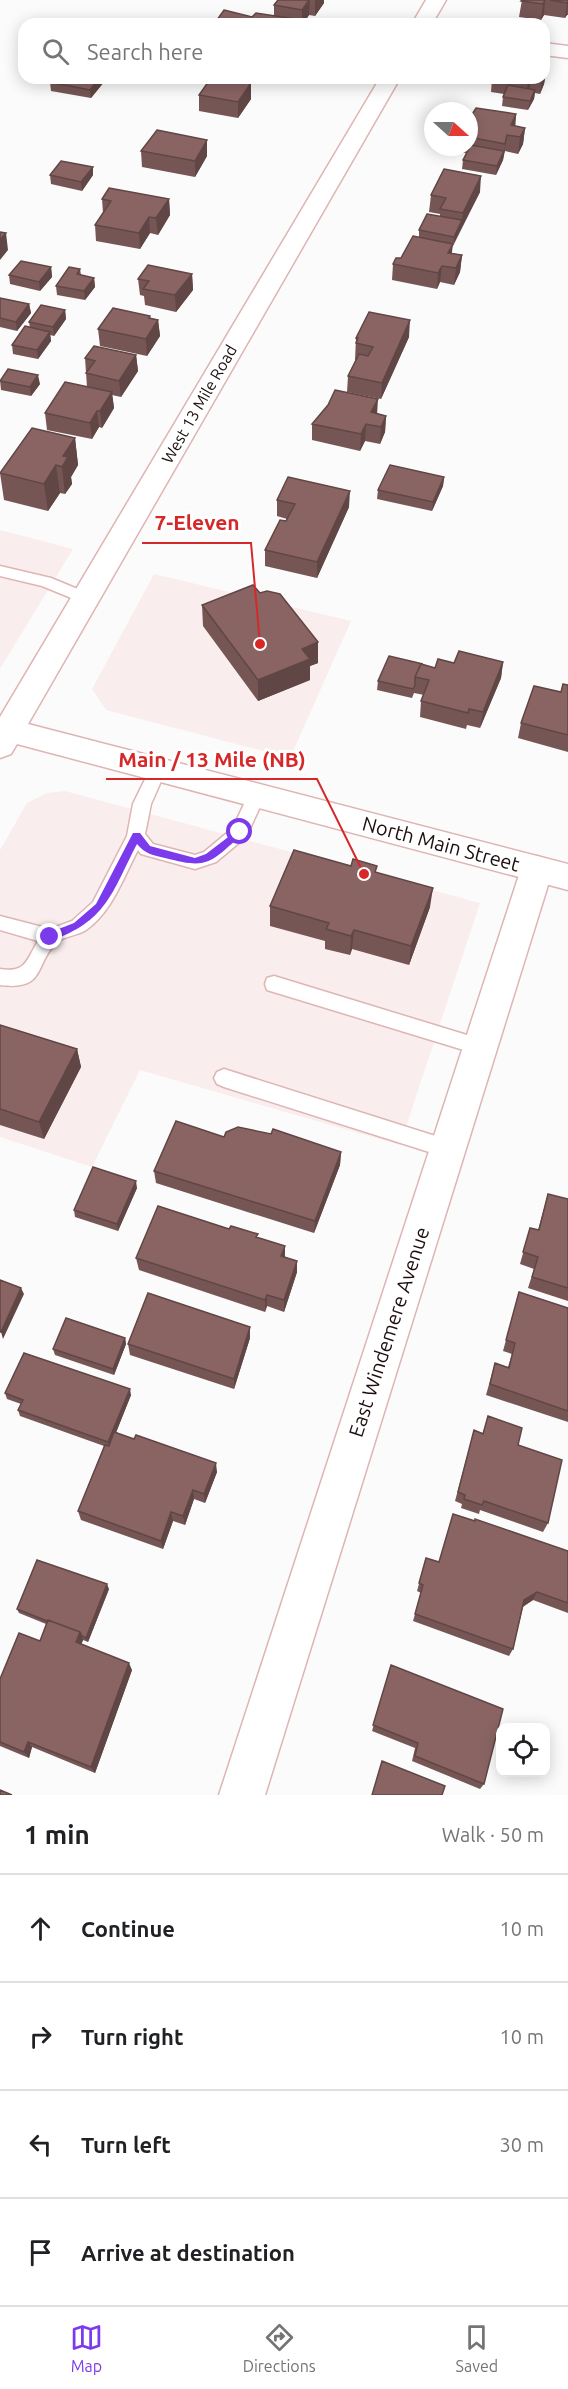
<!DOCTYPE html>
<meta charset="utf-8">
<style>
:root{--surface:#fff;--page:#f6f6f6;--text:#202124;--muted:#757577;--line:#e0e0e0;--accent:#7c3aed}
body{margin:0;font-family:Ubuntu,sans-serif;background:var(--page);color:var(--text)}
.controls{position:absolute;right:18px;bottom:18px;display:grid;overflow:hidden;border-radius:12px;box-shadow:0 3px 15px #0003}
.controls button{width:54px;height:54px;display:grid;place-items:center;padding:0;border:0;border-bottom:2px solid var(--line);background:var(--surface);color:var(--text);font:30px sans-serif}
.compass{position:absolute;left:424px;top:102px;width:54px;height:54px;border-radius:50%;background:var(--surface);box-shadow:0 3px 15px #0003;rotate:111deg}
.stop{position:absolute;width:18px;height:18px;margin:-14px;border:4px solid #7c3aed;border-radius:50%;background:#fff}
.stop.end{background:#7c3aed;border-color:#fff;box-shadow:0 2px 6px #0008}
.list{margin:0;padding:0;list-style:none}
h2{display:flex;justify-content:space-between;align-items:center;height:78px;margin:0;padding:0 24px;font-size:26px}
h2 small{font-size:20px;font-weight:400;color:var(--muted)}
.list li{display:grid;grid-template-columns:39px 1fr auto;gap:18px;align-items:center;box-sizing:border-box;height:108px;padding:0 24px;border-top:2px solid var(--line)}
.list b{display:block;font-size:22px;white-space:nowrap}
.list em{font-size:20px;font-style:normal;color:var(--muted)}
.icon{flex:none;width:33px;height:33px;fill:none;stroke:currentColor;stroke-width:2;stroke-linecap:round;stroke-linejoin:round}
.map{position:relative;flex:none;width:568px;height:1795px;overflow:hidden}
.search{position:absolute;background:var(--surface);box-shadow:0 3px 15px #0003;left:18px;right:18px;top:18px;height:66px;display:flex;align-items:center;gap:15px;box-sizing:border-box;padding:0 21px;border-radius:18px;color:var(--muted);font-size:22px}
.sheet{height:510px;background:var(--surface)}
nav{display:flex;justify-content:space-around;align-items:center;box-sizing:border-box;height:84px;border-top:2px solid var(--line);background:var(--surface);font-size:16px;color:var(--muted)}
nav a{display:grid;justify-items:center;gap:3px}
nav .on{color:var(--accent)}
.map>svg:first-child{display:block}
.built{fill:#f9eeed}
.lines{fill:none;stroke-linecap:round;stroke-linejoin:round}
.lane-casing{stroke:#deb5b3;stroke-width:3}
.street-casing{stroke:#deb5b3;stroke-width:3}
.secondary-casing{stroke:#deb5b3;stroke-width:3}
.lane{fill:#fff;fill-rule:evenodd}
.street{fill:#fff;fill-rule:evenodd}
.secondary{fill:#fff;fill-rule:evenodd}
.wall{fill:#765655}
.shaded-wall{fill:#604645}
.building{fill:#896463;stroke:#604645;stroke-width:1.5}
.route{fill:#7c3aed}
.labels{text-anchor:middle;stroke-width:6;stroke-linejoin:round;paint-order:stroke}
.far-street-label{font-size:16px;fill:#1d0f0f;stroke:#fff}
.street-label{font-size:20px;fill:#1d0f0f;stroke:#fff}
.leader{fill:none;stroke:#d62828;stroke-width:2}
.callout-dot{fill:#d62828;stroke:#fff;stroke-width:2}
.callout-label{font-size:21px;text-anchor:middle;font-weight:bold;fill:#d62828;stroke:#fff;stroke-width:6;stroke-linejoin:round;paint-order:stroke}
</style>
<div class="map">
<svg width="568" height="1795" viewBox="0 0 568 1795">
<rect width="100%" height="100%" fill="#fbfbfb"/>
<!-- built -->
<path class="built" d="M0,530L73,549L0,669Z
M154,574L351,621L290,758L106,710L92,689Z
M65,791L480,903L400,1145L140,1070L92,1167L0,1137V850L27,803L47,793Z"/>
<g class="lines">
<defs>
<path id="lane" d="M0,566L51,578L92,595L94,599L86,604L42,586L0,576Z
M158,764L164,765L166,770L151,804L145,834L153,844L195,855L204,852L233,828L250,791H262L265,796L246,837L216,862L195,869L141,854L138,850C123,878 112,912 86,930C77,936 63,936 56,943C34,965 46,991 0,985V969C26,973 26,961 38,941L0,930V916L50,929L72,921L93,902L127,836L133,804L152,765Z
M274,976L480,1039L487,1041L490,1047L487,1053L480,1055L267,990L265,984L267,978Z
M224,1069L448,1140L455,1143L458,1149L455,1155L448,1158L224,1087L217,1084L214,1078L217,1072Z"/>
<path id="street" d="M544,43L568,46V58L544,55Z
M537,856L549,860L553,869L265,1795H219L521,869L525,860Z"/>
<path id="secondary" d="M426,0H446L432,24H412Z
M380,78H400L28,724L568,864V890L17,744L11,754L0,758V717Z"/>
</defs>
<!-- lane casing -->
<use href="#lane" class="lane-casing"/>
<!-- street casing -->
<use href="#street" class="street-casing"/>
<!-- secondary casing -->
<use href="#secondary" class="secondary-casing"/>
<!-- lane -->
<use href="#lane" class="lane"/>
<!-- street -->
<use href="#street" class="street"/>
<!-- secondary -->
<use href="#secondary" class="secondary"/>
</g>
<!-- wall -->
<path class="wall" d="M278,0H324V3L315,16L309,15L303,24H214L252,17L274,16V5Z
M522,0H568V15H567L565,18L544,15L541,20L519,17Z
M547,68L544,84L540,94L535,93L534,99L528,110L502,106L503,97L504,94L491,92L492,78H544Z
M54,78H103L104,82L91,98L51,91L50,82Z
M199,95L251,99L238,118L199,111Z
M516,114L515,126L525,128L523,144L518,154L505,151L503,160L496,175L462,169L463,160L466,153L457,152V147H469V119Z
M141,151L207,156L195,177L142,167Z
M50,175H93L82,191L51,184Z
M480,192L452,246V253L462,255L460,272L454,285L440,282L437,289L392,280L393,264L401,258L419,237V230L440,216V214L429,212L431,195Z
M102,199H169L170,215L158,235L150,233L140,249L96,241L95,225L103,213Z
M51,267L52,277L40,291L10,284L9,275Z
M80,269L81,275L94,278L95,287L85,300L57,295L56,286Z
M192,274L193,290L176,312L145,305L144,296L140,295L138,279Z
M0,298L29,304L31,313L17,331L0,327Z
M65,310L66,319L54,336L50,335L51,341L38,359L13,354L12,345L30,328L29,322Z
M150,318L158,320L160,336L147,356L100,346L98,329Z
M409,337L381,399L347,392L348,376L356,360H355L356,338Z
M136,355L138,371L121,397L112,395L114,408L102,428L99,427L92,439L47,430L45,413L87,387L85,358Z
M0,380L40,384L31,396L1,390Z
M377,414L386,416L385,432L380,444L365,441L360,451L312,440V424Z
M75,438L78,465L71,477L72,484L65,494L60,493L48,511L4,500L0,473Z
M444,477L443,486L432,511L377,499L378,490Z
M277,500L349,507L317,578L265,566V550L287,519L277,516Z
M260,593L318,642V663L310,666V680L258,701L203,626L202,605Z
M503,662L501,678L480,728L467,725L466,729L420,717L421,701L424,695L414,693L412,698L377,690L378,681L454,663Z
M568,685V752L518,738L521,723L561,692Z
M377,872L430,907L409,965L352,949L350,955L325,949V941L270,926V906Z
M0,1025L77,1049L81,1067L44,1139L0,1125Z
M224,1137L341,1152L340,1165L314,1233L156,1183L154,1171Z
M137,1188L118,1231L75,1217L74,1210Z
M548,1194L568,1199V1301L528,1288L534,1269L520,1264L530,1228L538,1230Z
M258,1238L285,1257L297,1272L284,1312L267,1306L265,1312L139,1270L136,1258Z
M519,1292L568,1308V1422L486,1395L495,1363L508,1367L512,1354L503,1351Z
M125,1338L126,1344L114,1375L55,1355L53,1349Z
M250,1338L234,1389L130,1355L128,1344Z
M5,1393L131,1395L116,1432L217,1472L205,1503L194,1499L185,1525L173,1521L163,1549L81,1520L78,1511L104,1446L20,1416L18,1410L21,1404L7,1399Z
M488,1416L518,1445L548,1523L543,1532L480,1510L479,1514L461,1508L462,1504L455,1501L474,1430L483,1433Z
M568,1551V1613L533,1600L523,1607L513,1649L509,1656L413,1621L421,1593L417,1591L426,1558L439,1562Z
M109,1589L88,1642L83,1640L81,1645L132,1670L95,1773L32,1747L29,1758L0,1746V1679L40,1641L46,1624L19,1613L17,1609Z
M391,1665L484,1784L480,1789L412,1761L415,1748L372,1731Z"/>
<!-- shaded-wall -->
<path class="shaded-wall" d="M310,0L309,15L303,24H302V10Z
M315,0H324V3L315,16Z
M545,0L544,15L541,20L543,4Z
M568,1L567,15L565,18L567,3Z
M547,68L544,84L540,94L542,78H544V74Z
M99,78H103L104,82L91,98L90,90Z
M530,78H531L529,92L526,97L528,81Z
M251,83V99L238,118V102Z
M535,90L534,99L528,110L530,101Z
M516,114L515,130L511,125Z
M525,128L523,144L518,154L520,137Z
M507,135L503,160L496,175L497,166L504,151Z
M207,140V156L195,177V161Z
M93,167V175L82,191L81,182Z
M481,176L480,192L453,246L454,237L462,220L463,213Z
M169,199L170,215L158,235L156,218Z
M149,217L150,233L140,249L139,233Z
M6,233L8,250L0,260V240Z
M453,244L451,260L448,253Z
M462,255L460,272L454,285L456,268Z
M442,266L440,282L437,289L438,273Z
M51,267L52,277L40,291L39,282Z
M192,274L193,290L176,312L175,295Z
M94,278L95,287L85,300L84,291Z
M29,304L31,313L17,331L16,322Z
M65,310L66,319L54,336L53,327Z
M150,316L151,331L158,320L160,336L147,356L146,339L149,318Z
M410,320L409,337L381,399L382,383Z
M50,332L51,341L38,359L37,350Z
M136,355L138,371L121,397L119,381Z
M38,375L40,384L31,396L30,387Z
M112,392L114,408L102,428L100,411Z
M378,399L377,415L371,412Z
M97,411L99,427L92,439L90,423Z
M386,416L385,432L380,444L381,427Z
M366,424L365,441L360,451L361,434Z
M75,438L78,465L71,477L72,484L65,494L62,467L63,456Z
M56,465L60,493L48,511L44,484Z
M444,477L443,486L432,511L433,502Z
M350,491L349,507L317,578V562Z
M318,642V663L310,666V680L258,701V680L302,649Z
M503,662L501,678L480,728L483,712Z
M433,888L430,907L409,965L411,946Z
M354,930L352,949L350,955L351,936Z
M77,1049L81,1067L44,1139L39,1122Z
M341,1152L340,1165L314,1233L315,1221Z
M136,1181L137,1188L118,1231L117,1224Z
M285,1246V1258L281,1256Z
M297,1261V1272L284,1312V1300Z
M21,1288L24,1294L3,1339L1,1332Z
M267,1295V1306L265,1312V1300Z
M250,1327V1338L234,1389V1379Z
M125,1338L126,1344L114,1375L113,1369Z
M130,1389L131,1395L110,1448L108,1442Z
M216,1463L217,1472L205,1503L204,1494Z
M193,1490L194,1499L185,1525L183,1516Z
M171,1512L173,1521L163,1549L161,1541Z
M107,1584L109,1589L88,1642L86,1638Z
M537,1592L533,1600L520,1608L524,1600Z
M80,1632L83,1640L79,1650L76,1642Z
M129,1663L132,1670L95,1773L91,1767Z
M28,1742L32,1747L29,1758L24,1752Z"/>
<!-- building -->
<path class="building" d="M278,0H309L302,10L274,5Z
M522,0H545L543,4L521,1Z
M550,0H568V1L567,3Z
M224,10L252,17L256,13L302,20L299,24H214Z
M54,78H99L90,90L50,82Z
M211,78H224L251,83L238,102L199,95Z
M507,78H530L528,81Z
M508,85L535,90L530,101L503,97Z
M476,108L516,114L511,125L525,128L520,137L507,135L505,144L469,137V119Z
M157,130L207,140L195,161L141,151Z
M471,145L504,151L497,166L463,160Z
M61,161L93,167L81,182L50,175Z
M444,169L481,176L463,213L440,209L446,198L431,195Z
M109,188L169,199L156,218L149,217L139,233L95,225L111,201L102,199Z
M427,214L462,220L454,237L419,230Z
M0,232L6,233L0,240Z
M413,236L453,244L448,253L462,255L456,268L442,266L438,273L393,264L396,258H401Z
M21,261L51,267L39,282L9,275Z
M148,265L192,274L175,295L143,289L149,281L138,279Z
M69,267L80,269L77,274L94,278L84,291L56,286Z
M0,298L29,304L16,322L0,318Z
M41,305L65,310L53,327L29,322Z
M113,308L150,316L149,318L158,320L146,339L98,329Z
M369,312L410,320L382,383L348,376L359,354L368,356L373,347L356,343L358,338H356Z
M25,326L50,332L37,350L12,345Z
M94,346L136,355L119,381L86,373L95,361L85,358Z
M8,369L38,375L30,387L0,381Z
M65,382L112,392L100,411H97L90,423L45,413Z
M335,390L378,399L371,412L386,416L381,427L366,424L361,434L312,424L328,405Z
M32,428L75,438L63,456L68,457L62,467L56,465L44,484L0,473Z
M390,465L444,477L433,502L378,490Z
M288,477L350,491L317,562L265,550L280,520L286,521L295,504L277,500Z
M253,585L260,593L267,591L280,594L318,642L302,649L310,659L258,680L202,605Z
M459,651L503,662L483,712L469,709L468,713L421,701L429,680L415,677L421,664L435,668L438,659L454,663Z
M389,656L423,664H421L415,677V685L413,689L378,681Z
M563,684L568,685V735L521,723L534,686L561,692Z
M294,850L351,866L353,859L377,866L375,872L433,888L411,946L354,930L351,936L326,929L329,923L270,906Z
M0,1025L77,1049L39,1122L0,1109Z
M176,1121L224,1137L226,1132L238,1127L271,1134L273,1129L341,1152L315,1221L154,1171Z
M93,1167L136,1181L117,1224L74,1210Z
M548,1194L568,1199V1288L532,1277L538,1257L523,1252L530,1228L539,1230Z
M158,1206L229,1229L231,1226L258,1234L256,1237L285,1246L281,1256L297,1261L284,1300L267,1295L265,1300L136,1258Z
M0,1280L21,1288L1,1332H0Z
M519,1292L568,1308V1411L490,1384L495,1363L509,1368L515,1343L506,1340Z
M148,1293L250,1327L234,1379L128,1344Z
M66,1318L125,1338L113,1369L53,1349Z
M24,1353L130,1389L108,1442L18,1410L23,1400L5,1393Z
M488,1416L522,1428L518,1445L562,1460L548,1523L484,1501L482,1505L464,1499L465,1495L458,1492L474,1430L483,1434Z
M114,1432L134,1439L136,1435L216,1463L204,1494L193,1490L183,1516L171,1512L161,1541L78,1511L105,1445L109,1446Z
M453,1514L475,1521V1519L568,1551V1603L537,1592L524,1600L513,1649L415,1614L423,1585L419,1583L426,1558L439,1562Z
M37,1560L107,1584L86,1638L82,1636L80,1632L48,1620L47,1621L17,1609Z
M48,1620L80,1632L76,1642L129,1663L91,1767L28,1742L24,1752L0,1742V1679L19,1633L40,1641Z
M391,1665L503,1709L484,1784L415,1756L418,1743L373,1725Z
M382,1761L445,1786L442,1795H372Z
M0,1790L12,1795H0Z"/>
<!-- route -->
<path class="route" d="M240,828L243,829V834C210,862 210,870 165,858C153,855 145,854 137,844C111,894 107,921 50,941L46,940V934L74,923L96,904L133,833H140L150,846L195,858L206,854Z"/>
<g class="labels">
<!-- far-street labels -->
<g class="far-street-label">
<text transform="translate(199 404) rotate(-60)" y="6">West 13 Mile Road</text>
</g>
<!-- street labels -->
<g class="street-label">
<text transform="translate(441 844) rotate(15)" y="7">North Main Street</text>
<text transform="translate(389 1332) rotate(-72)" y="7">East Windemere Avenue</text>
</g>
</g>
<!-- callouts -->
<path class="leader" d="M260 644L251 543H142M364 874L317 779H106"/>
<g class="callout-dot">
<circle cx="260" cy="644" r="6"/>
<circle cx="364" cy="874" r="6"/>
</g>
<g class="callout-label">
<text x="197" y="530">7-Eleven</text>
<text x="212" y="767">Main / 13 Mile (NB)</text>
</g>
</svg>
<div class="controls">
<button><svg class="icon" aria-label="locate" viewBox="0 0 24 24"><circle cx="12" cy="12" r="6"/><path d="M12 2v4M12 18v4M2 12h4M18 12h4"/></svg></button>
</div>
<svg class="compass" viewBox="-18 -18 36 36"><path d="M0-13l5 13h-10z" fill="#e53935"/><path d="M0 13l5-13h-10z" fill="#757577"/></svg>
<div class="stop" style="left:240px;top:832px"></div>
<div class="stop end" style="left:50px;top:937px"></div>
<div class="search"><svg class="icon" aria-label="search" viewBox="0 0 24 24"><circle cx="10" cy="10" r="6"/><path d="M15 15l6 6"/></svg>Search here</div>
</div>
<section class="sheet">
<h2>1 min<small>Walk · 50 m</small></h2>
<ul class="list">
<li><svg class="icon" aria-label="ahead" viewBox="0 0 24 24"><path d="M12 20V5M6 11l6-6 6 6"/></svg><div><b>Continue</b></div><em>10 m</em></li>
<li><svg class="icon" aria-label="right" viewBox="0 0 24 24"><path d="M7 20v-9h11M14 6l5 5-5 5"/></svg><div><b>Turn right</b></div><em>10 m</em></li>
<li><svg class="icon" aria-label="left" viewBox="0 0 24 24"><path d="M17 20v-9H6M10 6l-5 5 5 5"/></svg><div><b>Turn left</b></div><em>30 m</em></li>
<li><svg class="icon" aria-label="arrive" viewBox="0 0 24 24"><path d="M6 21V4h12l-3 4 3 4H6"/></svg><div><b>Arrive at destination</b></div></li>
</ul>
</section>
<nav>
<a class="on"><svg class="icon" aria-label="map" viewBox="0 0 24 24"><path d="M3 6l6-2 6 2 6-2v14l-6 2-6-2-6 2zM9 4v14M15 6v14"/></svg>Map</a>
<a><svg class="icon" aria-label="directions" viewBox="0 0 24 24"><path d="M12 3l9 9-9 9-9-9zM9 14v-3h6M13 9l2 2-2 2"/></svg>Directions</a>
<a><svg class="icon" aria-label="saved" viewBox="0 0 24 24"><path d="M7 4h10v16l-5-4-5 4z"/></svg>Saved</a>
</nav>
